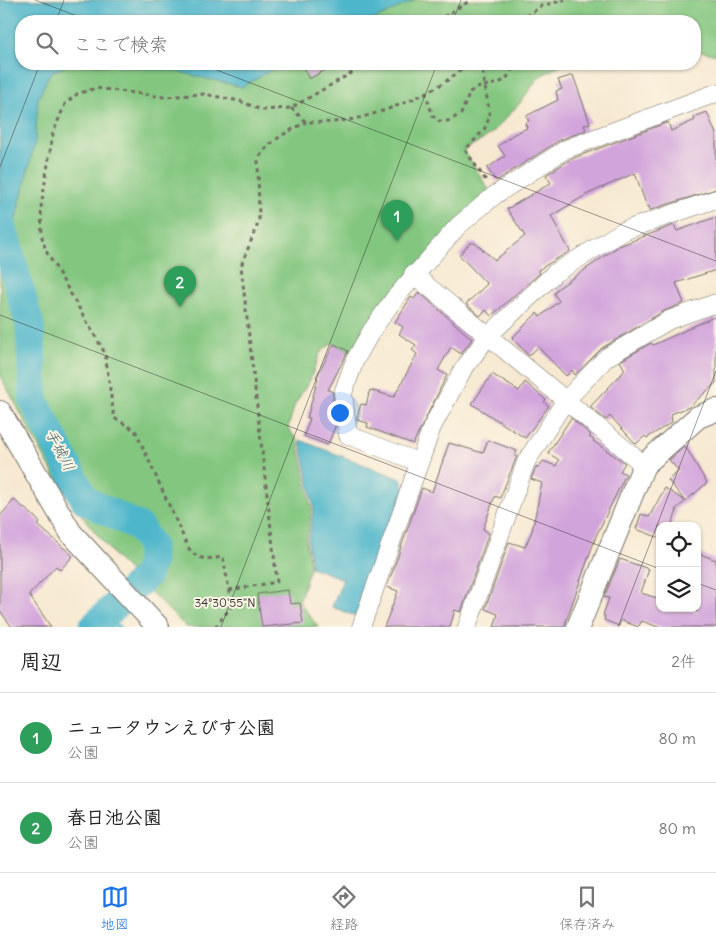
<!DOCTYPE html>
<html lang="ja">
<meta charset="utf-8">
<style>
:root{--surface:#fff;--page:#f2f2f2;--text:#222;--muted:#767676;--line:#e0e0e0;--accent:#1a73e8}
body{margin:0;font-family:Delius,"Klee One",sans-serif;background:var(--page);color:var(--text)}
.controls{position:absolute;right:15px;bottom:15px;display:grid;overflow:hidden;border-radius:10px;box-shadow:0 1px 4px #0004}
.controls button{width:45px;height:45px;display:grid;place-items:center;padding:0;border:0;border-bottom:1px solid var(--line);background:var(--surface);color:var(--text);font:25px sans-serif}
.you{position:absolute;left:339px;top:412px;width:18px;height:18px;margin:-12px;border:4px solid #fff;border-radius:50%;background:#1a73e8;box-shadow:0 0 0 8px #1a73e833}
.badge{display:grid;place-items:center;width:32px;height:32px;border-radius:50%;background:var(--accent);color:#fff;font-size:16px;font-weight:700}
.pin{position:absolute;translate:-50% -41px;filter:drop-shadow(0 1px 2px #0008)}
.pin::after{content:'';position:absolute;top:26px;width:18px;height:15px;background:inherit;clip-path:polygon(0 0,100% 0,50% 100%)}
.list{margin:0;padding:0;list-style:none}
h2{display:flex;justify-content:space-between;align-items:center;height:65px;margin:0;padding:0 20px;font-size:21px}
h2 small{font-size:16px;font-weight:400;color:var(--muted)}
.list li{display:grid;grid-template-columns:32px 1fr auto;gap:15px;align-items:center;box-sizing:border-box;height:90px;padding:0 20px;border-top:1px solid var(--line)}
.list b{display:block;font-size:19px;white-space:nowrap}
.list p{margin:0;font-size:16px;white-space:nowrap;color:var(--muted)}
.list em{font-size:16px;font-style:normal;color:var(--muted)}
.icon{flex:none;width:28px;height:28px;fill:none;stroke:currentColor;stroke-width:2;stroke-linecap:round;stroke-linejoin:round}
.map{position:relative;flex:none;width:716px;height:627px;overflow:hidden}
.search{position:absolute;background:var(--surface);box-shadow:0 1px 4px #0004;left:15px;right:15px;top:15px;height:55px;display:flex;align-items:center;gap:12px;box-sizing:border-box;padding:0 18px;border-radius:20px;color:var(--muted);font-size:19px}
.sheet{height:245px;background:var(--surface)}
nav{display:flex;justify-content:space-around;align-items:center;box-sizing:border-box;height:70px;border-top:1px solid var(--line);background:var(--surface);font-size:14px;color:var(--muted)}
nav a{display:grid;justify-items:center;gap:2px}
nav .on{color:var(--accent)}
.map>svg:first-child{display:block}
.green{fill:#82c67f;stroke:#567855}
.water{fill:#4db6cb;stroke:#3c707b}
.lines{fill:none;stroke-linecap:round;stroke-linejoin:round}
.stream{stroke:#4db6cb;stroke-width:5}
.river{stroke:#4db6cb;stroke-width:29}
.building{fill:#d2a4dc}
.minor-casing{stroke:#726e65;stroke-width:19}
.tertiary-casing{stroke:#726e65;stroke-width:24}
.path{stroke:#726e65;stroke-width:3;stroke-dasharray:4 4;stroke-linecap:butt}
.minor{stroke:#fff;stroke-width:18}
.tertiary{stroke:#fff;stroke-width:22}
.ticks{fill:none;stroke:#2b2b2b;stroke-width:1;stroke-opacity:0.45}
.labels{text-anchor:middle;stroke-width:4;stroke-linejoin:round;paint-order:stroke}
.water-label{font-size:15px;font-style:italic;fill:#375c63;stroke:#fcf5e5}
.ticks-label{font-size:12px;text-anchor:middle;fill:#2b2b2b;stroke:#fcf5e5;stroke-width:4;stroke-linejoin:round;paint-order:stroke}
</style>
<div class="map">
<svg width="716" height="627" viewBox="0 0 716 627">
<rect width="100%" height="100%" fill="#fcf5e5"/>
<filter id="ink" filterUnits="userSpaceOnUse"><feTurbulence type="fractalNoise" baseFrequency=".02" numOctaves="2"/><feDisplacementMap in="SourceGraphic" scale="10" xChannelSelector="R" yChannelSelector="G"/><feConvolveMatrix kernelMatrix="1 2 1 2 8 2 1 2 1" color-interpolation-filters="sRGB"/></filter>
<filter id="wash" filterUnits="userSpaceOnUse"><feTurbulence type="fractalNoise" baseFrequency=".0096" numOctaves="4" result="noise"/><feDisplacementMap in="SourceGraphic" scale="20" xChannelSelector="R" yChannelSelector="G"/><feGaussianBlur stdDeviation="1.12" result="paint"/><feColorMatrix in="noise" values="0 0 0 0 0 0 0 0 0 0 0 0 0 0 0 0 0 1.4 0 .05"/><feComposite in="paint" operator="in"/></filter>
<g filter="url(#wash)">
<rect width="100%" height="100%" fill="#f7e9d1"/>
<!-- green -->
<path class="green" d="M0,0H716V55L695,50V21H21V64H564L540,76L520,103L490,135L464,150L492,195L355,355L332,343L320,353L310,380L295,404L288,428L298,441L312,509L306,542L310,568L299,601L318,627H186L117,559L71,502L55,477L0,375Z"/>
<!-- water -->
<path class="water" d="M0,0H415L371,21H21V64H70L50,73L38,98L35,142L14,226L30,302L11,301L0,272Z
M95,64H282L242,87L171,70Z
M300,440L401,479L405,489L361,618L332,607L343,579L311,567L308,542L314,508Z"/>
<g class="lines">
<!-- stream -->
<path class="stream" d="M103,616L118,627"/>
<!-- river -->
<path class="river" d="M0,218L30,326L34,401L85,500L139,527L151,545V562L146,576L93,627"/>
</g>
<g id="blocks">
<!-- building -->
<path class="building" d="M311,64H336L309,79L303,68Z
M573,75L590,123L584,125L586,130L560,140L496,181L487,168L505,156L498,146L514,134L527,128L525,123L529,121L526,116L558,100L556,91L562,89L558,80Z
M707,112L716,134V189L650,210L649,206L647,207L635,173L586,195L551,216L570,251L538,270L540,273L491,316L486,310L480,316L466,304L487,284L459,255L470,243H475L495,260L525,236L507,209L551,183L546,175L571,159L668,122L671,131L695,120L694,117Z
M716,217V270L676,283L684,303L664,311L602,348L575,375L572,370L566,376L538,347L529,356L512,338L537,313L540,317L559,301L554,294L557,289L619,246L674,225L677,231Z
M419,292L472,339L461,354L451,347L438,370L447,375L413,444L367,427L368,423L357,420V418L361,404L366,405L370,390L394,397L417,354L412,350L416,345L399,334L403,327L395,322L411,297L414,299Z
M716,316V383L689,407L671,414L672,422L647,438L645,436L636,444L610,416L606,420L590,407L625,370L620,361L651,343L653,345Z
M334,344L348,351L328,390L333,392V412L336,424L328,445L304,436L310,418H307L318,378L316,377Z
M492,374L519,391L525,382L546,400L544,402L549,406L525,438L472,404Z
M571,418L591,435L589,437L594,440L593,441L625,463L620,471L626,474L596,536L564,627H494L498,614L485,609L509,542L525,547L532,531L542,483L531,479L536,467L538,468L543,461L556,466L559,460L548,453Z
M488,440L517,451L515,456H517L500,498L495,496L483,529L489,533L461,612L455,610L450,627H384L398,591L387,587L422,488L432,492L449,443L483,453Z
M685,446L707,483L675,510L677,511L671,526H660V538L636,529L641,514L649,517L665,488L685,501L668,480L679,471L669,460Z
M14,500L34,516L40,523L38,525L73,556L60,570L56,566L29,595L51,627H12L0,611V516Z
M697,553L716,560V627H658L642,621L638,627L621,620L619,626L604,620L605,616L603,615L609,598L604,597L620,559L649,569L641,593L660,599V608H687L697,612Z
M288,590L290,604L300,603L303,623L262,627L257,594Z"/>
</g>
</g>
<g filter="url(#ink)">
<use href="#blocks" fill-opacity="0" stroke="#726e65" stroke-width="1"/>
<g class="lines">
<defs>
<path id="minor" d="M413,274L644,465
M418,462L348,435L343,393L355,360L372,330L394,299L458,226L495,195L566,149L716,93
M361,627L432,427L462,371L488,336L555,273L623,231L716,199
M467,627L526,462L565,401L607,357L669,320L716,303"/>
<path id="tertiary" d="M0,412L71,533L158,627
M578,627L644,465L698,417L716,410"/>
</defs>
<!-- minor casing -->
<use href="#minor" class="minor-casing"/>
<!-- tertiary casing -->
<use href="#tertiary" class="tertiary-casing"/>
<!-- path -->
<path class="path" d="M437,21L471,0
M520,21L541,6L565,0
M481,64L490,116L484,130L465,150L487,182
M425,92L433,116L439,121H448L461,114L470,92C489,79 505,92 514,64
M291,108L306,122C317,122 329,123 341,121C373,118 447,90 465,64
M229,590L277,582L241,266L259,221L258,160C267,141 288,132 306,122
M215,627L232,606L223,557C208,559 196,561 188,547L135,430L114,418L105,353L46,251L42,237L41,207L53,133L65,104L77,94L96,88L165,97L204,94L240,101L261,110L291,108L367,64"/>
<!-- minor -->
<use href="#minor" class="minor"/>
<!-- tertiary -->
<use href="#tertiary" class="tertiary"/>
</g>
</g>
<!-- ticks -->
<path class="ticks" d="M35,0L90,21M56,21L64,0M453,21L461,0M201,64L716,261M0,167L40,64M0,315L660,569M697,583L716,590M221,627L437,64M618,627L716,371"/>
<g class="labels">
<!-- water labels -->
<g class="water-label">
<text transform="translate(60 450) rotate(63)" y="5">手城川</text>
</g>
</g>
<g class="ticks-label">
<text x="225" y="607">34°30'55"N</text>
</g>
</svg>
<div class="controls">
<button><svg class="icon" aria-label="locate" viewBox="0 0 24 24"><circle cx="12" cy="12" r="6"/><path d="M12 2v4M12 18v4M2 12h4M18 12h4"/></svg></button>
<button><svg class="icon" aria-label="layers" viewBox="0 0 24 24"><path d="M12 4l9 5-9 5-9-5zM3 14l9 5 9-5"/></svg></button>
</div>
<div class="you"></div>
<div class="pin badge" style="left:397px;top:241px;background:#2e9e5b">1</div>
<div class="pin badge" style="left:180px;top:307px;background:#2e9e5b">2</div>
<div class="search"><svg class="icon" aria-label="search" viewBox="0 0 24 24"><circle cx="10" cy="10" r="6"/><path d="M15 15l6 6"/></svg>ここで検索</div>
</div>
<section class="sheet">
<h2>周辺<small>2件</small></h2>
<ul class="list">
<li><span class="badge" style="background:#2e9e5b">1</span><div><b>ニュータウンえびす公園</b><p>公園</p></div><em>80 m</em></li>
<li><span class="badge" style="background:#2e9e5b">2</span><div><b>春日池公園</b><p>公園</p></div><em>80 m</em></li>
</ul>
</section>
<nav>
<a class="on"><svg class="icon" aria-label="map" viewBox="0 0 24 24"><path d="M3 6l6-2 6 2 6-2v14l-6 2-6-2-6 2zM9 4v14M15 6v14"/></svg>地図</a>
<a><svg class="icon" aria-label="directions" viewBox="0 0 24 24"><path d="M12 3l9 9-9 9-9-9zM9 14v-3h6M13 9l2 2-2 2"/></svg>経路</a>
<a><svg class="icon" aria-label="saved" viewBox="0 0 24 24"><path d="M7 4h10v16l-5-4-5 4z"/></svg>保存済み</a>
</nav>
